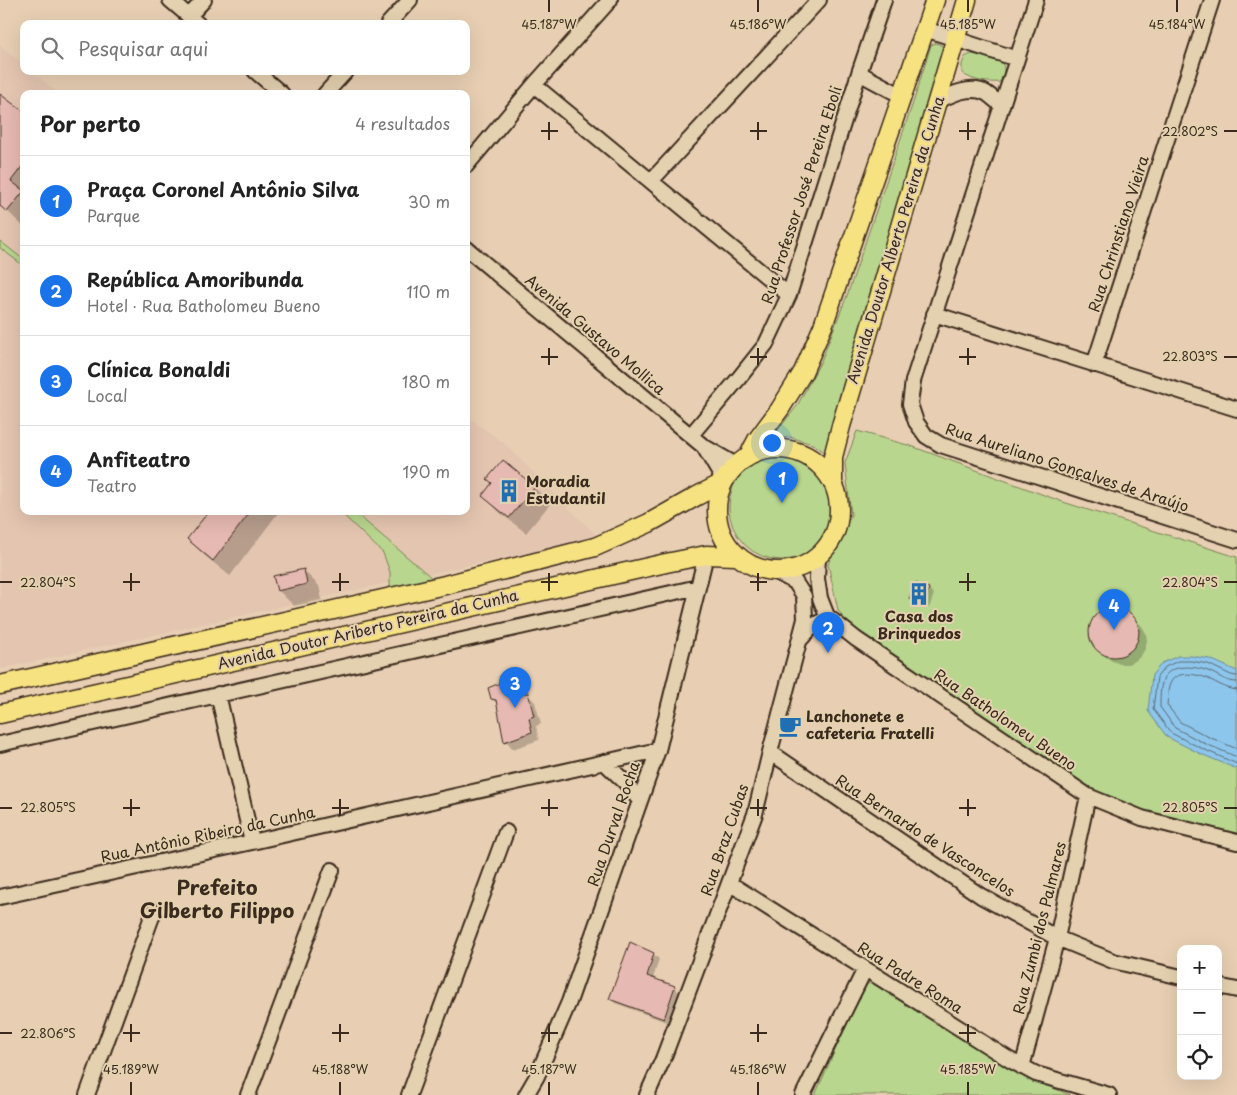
<!DOCTYPE html>
<html lang="pt">
<meta charset="utf-8">
<style>
:root{--surface:#fff;--page:#f2f2f2;--text:#222;--muted:#767676;--line:#e0e0e0;--accent:#1a73e8}
body{margin:0;font-family:"Playpen Sans",sans-serif;background:var(--page);color:var(--text)}
.controls{position:absolute;right:15px;bottom:15px;display:grid;overflow:hidden;border-radius:10px;box-shadow:0 5px 20px #0002}
.controls button{width:45px;height:45px;display:grid;place-items:center;padding:0;border:0;border-bottom:1px solid var(--line);background:var(--surface);color:var(--text);font:25px sans-serif}
.you{position:absolute;left:771px;top:442px;width:18px;height:18px;margin:-12px;border:4px solid #fff;border-radius:50%;background:#1a73e8;box-shadow:0 0 0 8px #1a73e833}
.badge{display:grid;place-items:center;width:32px;height:32px;border-radius:50%;background:var(--accent);color:#fff;font-size:16px;font-weight:700}
.pin{position:absolute;translate:-50% -41px;filter:drop-shadow(0 1px 2px #0008)}
.pin::after{content:'';position:absolute;top:26px;width:18px;height:15px;background:inherit;clip-path:polygon(0 0,100% 0,50% 100%)}
.list{margin:0;padding:0;list-style:none}
h2{display:flex;justify-content:space-between;align-items:center;height:65px;margin:0;padding:0 20px;font-size:21px}
h2 small{font-size:16px;font-weight:400;color:var(--muted)}
.list li{display:grid;grid-template-columns:32px 1fr auto;gap:15px;align-items:center;box-sizing:border-box;height:90px;padding:0 20px;border-top:1px solid var(--line)}
.list b{display:block;font-size:19px;white-space:nowrap}
.list p{margin:0;font-size:16px;white-space:nowrap;color:var(--muted)}
.list em{font-size:16px;font-style:normal;color:var(--muted)}
.icon{flex:none;width:28px;height:28px;fill:none;stroke:currentColor;stroke-width:2;stroke-linecap:round;stroke-linejoin:round}
.map{position:relative;flex:none;width:1237px;height:1095px;overflow:hidden}
.search{position:absolute;background:var(--surface);box-shadow:0 5px 20px #0002;left:20px;top:20px;width:450px;height:55px;display:flex;align-items:center;gap:12px;box-sizing:border-box;padding:0 18px;border-radius:10px;color:var(--muted);font-size:19px}
.panel{position:absolute;background:var(--surface);box-shadow:0 5px 20px #0002;left:20px;top:90px;width:450px;height:425px;border-radius:10px}
.map>svg:first-child{display:block}
.built{fill:#e4c5b0}
.green{fill:#b8d68e;stroke:#7a8056}
.water{fill:#8dc6ec;stroke:#6c889a}
.shadow{fill:#0003}
.lines{fill:none;stroke-linecap:round;stroke-linejoin:round}
.shore{stroke:#5c6870;stroke-width:1}
.building{fill:#e6b9b2;stroke:#3b2a1e}
.minor-casing{stroke:#3b2a1e;stroke-width:18}
.major-casing{stroke:#3b2a1e;stroke-width:21}
.minor{stroke:#e4d1af;stroke-width:14}
.major{stroke:#f7e281;stroke-width:18}
.ticks{fill:none;stroke:#3b2a1e;stroke-width:2}
.labels{text-anchor:middle;stroke-width:4;stroke-linejoin:round;paint-order:stroke}
.street-label{font-size:15px;fill:#3b2a1e;stroke:#e4d1af}
.poi-label{font-size:15px;font-weight:bold;fill:#3b2a1e;stroke:#e4d1af;text-anchor:start}
.district-label{font-size:20px;font-weight:bold;fill:#3b2a1e;stroke:#e4d1af}
.ticks-label{font-size:12px;text-anchor:middle;fill:#3b2a1e;stroke:#e4d1af;stroke-width:4;stroke-linejoin:round;paint-order:stroke}
</style>
<div class="map">
<svg width="1237" height="1095" viewBox="0 0 1237 1095">
<rect width="100%" height="100%" fill="#e8cfb3"/>
<filter id="ink" filterUnits="userSpaceOnUse"><feTurbulence type="fractalNoise" baseFrequency=".02" numOctaves="2"/><feDisplacementMap in="SourceGraphic" scale="10" xChannelSelector="R" yChannelSelector="G"/><feConvolveMatrix kernelMatrix="1 2 1 2 8 2 1 2 1" color-interpolation-filters="sRGB"/></filter>
<g filter="url(#ink)">
<!-- built -->
<path class="built" d="M0,46L24,65V71H31L59,94H24V511H466V416L504,443L596,535L536,553L474,564L0,669Z"/>
<!-- green -->
<path class="green" d="M936,43L941,45L944,49L825,453L815,445L790,437L771,439L797,406L821,361L848,293L914,100L931,45Z
M971,54L992,58L1002,62C1005,70 1005,74 1000,82C987,83 972,81 962,73V64L965,57Z
M0,241L24,260V266L0,248Z
M857,431L911,446L1063,502L1237,557V838L1166,819L1094,792L933,683L850,629L838,610L828,564L851,515L845,463Z
M729 507a53 53 0 1 1 106 0a53 53 0 1 1-106 0Z
M339,511H353L432,578L390,588V572L383,553Z
M871,983L876,985L1019,1074L1070,1095H815L863,988L867,984Z"/>
<!-- water -->
<path class="water" d="M1178,656H1191L1210,659L1237,671V769L1201,754L1167,737L1148,711L1152,675L1162,663Z"/>
<!-- shadow -->
<path class="shadow" d="M0,96L24,113V227L0,204Z
M503,462L535,488L550,504L526,533L499,512L484,496L494,484Z
M210,511H276L278,513L230,576L204,555L188,539Z
M303,570L319,586L322,600L294,606L278,590Z
M929,589L934,594L929,608L916,604L911,599Z
M1113,608L1121,609L1128,612L1142,626L1146,633L1147,641L1145,649L1141,656L1135,661L1128,664H1120L1112,661L1106,657L1097,648L1093,642L1091,635V627L1094,620L1099,614L1106,610Z
M519,672L527,680L529,696L535,702L541,724L536,726L539,740L513,749L506,741L498,704L492,699L503,683Z
M653,954L659,959L653,979L674,987L679,992L669,1023L615,1003L610,998Z"/>
<g class="lines">
<!-- shore -->
<path class="shore" d="M1237,676L1231,675L1208,664L1191,661H1178L1165,667L1157,677L1153,709L1171,733L1203,749L1237,764
M1237,682C1226,682 1218,675 1208,671C1195,666 1169,663 1163,680C1160,687 1160,700 1160,707L1175,728L1206,744L1237,757
M1237,690C1224,689 1215,681 1204,677C1195,674 1176,671 1171,682C1167,688 1168,699 1167,705L1180,722L1209,737L1237,749"/>
</g>
<!-- building -->
<path class="building" d="M0,94L24,112V164L11,181L24,191L7,212L0,206Z
M503,460L535,487L509,518L482,496L492,483L487,479Z
M209,511H251L213,561L187,539Z
M304,569L307,584L277,591L273,576Z
M915,583L929,588L924,604L909,599Z
M1089 632a25 25 0 1 1 50 0a25 25 0 1 1-50 0Z
M519,670L522,693H528L534,716L529,718L532,732L504,742L496,700L491,699L488,688L502,682L500,676Z
M630,942L654,953L647,976L675,986L664,1019L609,999Z"/>
<g class="lines">
<defs>
<path id="minor" d="M170,0L198,24
M1036,0L913,381L910,404L916,422L926,436L941,445L1237,540
M189,16L204,0
M388,24L410,0
M925,29L1017,59
M255,71L282,94
M859,73L902,96
M534,85L789,295
M325,94L346,71
M938,101C952,94 971,85 986,93C991,96 997,102 1002,106
M466,166L534,85L610,0
M651,181L819,0
M466,248L703,446L736,465
M934,314L1237,409
M1094,365L1212,0
M691,435L739,378L766,344L789,295L859,73L884,0
M704,447L724,481
M818,557L817,579L820,598L827,616L856,639L1088,796L1142,818L1237,842
M800,640C806,633 815,622 824,621C828,621 833,623 837,624
M218,694L252,842
M0,744L698,587
M770,752L981,896L1057,938L1113,961L1181,977
M604,762L625,782L640,801
M729,883L1010,1060L1036,1074L1109,1095
M0,897L252,842L658,750
M1218,986L1237,990
M1022,1067L1057,938L1088,796
M87,1095L154,911
M248,1095L332,870
M409,1095L506,832
M526,1095L537,1076L569,1002L658,750L706,555
M647,1095L663,1059L755,814L770,752L805,619L804,596L795,582L776,572
M803,1095L865,969"/>
<path id="major" d="M717 510a61 61 0 1 1 122 0a61 61 0 1 1-122 0Z
M749,455L757,440L780,409L803,372L823,326L935,0
M833,482V457L841,426L967,0
M0,685L445,585L595,547L649,523L697,496L722,483
M0,714L666,563L706,555L736,556"/>
</defs>
<!-- minor casing -->
<use href="#minor" class="minor-casing"/>
<!-- major casing -->
<use href="#major" class="major-casing"/>
<!-- minor -->
<use href="#minor" class="minor"/>
<!-- major -->
<use href="#major" class="major"/>
</g>
</g>
<!-- ticks -->
<path class="ticks" d="M549,0V12M758,0V12M968,0V12M1177,0V12M549,122V140M758,122V140M968,122V140M541,131H558M750,131H767M959,131H976M1224,131H1237M549,348V365M758,348V365M968,348V365M541,357H558M750,357H767M959,357H976M1224,357H1237M131,573V591M340,573V591M549,573V591M758,573V591M968,573V591M0,582H12M123,582H140M332,582H349M541,582H558M750,582H767M959,582H976M1224,582H1237M131,799V816M340,799V816M549,799V816M758,799V816M968,799V816M0,808H12M123,808H140M332,808H349M541,808H558M750,808H767M959,808H976M1224,808H1237M131,1024V1042M340,1024V1042M549,1024V1042M758,1024V1042M968,1024V1042M0,1033H12M123,1033H140M332,1033H349M541,1033H558M750,1033H767M959,1033H976M131,1082V1095M340,1082V1095M549,1082V1095M758,1082V1095M968,1082V1095"/>
<!-- icons -->
<defs>
<symbol id="building-bare" viewBox="-9 -9 18 18"><path d="M-4-6H4V6H1V3H-1V6H-4ZM-2.5-4.3h1.7v1.8h-1.7ZM.8-4.3h1.7v1.8H.8ZM-2.5-1h1.7V.8h-1.7ZM.8-1h1.7V.8H.8Z" fill="#1f6fb2" stroke="#e4d1af" stroke-width="2.5" paint-order="stroke"/></symbol>
<symbol id="cafe-bare" viewBox="-9 -9 18 18"><path d="M-5.5-4.5H6V0H3Q3 3.5 0 3.5H-2.5Q-5.5 3.5-5.5 0ZM3-3.2v2h1.7v-2ZM-6 4.5H4V6H-6Z" fill="#1f6fb2" stroke="#e4d1af" stroke-width="2.5" paint-order="stroke"/></symbol>
</defs>
<g fill-rule="evenodd">
<use href="#building-bare" x="493" y="475" width="32" height="32"/>
<use href="#building-bare" x="903" y="578" width="32" height="32"/>
<use href="#cafe-bare" x="774" y="710" width="32" height="32"/>
</g>
<g class="labels">
<!-- street labels -->
<g class="street-label">
<text transform="translate(802 195) rotate(-72)" y="5">Rua Professor José Pereira Eboli</text>
<text transform="translate(1119 234) rotate(-72)" y="5">Rua Chrinstiano Vieira</text>
<text transform="translate(896 240) rotate(-73)" y="5">Avenida Doutor Alberto Pereira da Cunha</text>
<text transform="translate(595 335) rotate(40)" y="5">Avenida Gustavo Mollica</text>
<text transform="translate(1067 468) rotate(18)" y="5">Rua Aureliano Gonçalves de Araújo</text>
<text transform="translate(368 630) rotate(-13)" y="5">Avenida Doutor Ariberto Pereira da Cunha</text>
<text transform="translate(1005 720) rotate(34)" y="5">Rua Batholomeu Bueno</text>
<text transform="translate(614 824) rotate(-71)" y="5">Rua Durval Rocha</text>
<text transform="translate(208 835) rotate(-12)" y="5">Rua Antônio Ribeiro da Cunha</text>
<text transform="translate(925 836) rotate(33)" y="5">Rua Bernardo de Vasconcelos</text>
<text transform="translate(725 840) rotate(-71)" y="5">Rua Braz Cubas</text>
<text transform="translate(1040 928) rotate(-76)" y="5">Rua Zumbi dos Palmares</text>
<text transform="translate(910 978) rotate(32)" y="5">Rua Padre Roma</text>
</g>
<!-- poi labels -->
<g class="poi-label">
<text x="526" y="487">Moradia<tspan x="526" dy="17">Estudantil</tspan></text>
<text x="919" y="622" text-anchor="middle">Casa dos<tspan x="919" dy="17">Brinquedos</tspan></text>
<text x="806" y="722">Lanchonete e<tspan x="806" dy="17">cafeteria Fratelli</tspan></text>
</g>
<!-- district labels -->
<g class="district-label">
<text x="217" y="895">Prefeito<tspan x="217" dy="23">Gilberto Filippo</tspan></text>
</g>
</g>
<g class="ticks-label">
<text x="549" y="29">45.187°W</text>
<text x="758" y="29">45.186°W</text>
<text x="968" y="29">45.185°W</text>
<text x="1177" y="29">45.184°W</text>
<text x="1190" y="136">22.802°S</text>
<text x="1190" y="361">22.803°S</text>
<text x="48" y="587">22.804°S</text>
<text x="1190" y="587">22.804°S</text>
<text x="48" y="812">22.805°S</text>
<text x="1190" y="812">22.805°S</text>
<text x="48" y="1038">22.806°S</text>
<text x="131" y="1074">45.189°W</text>
<text x="340" y="1074">45.188°W</text>
<text x="549" y="1074">45.187°W</text>
<text x="758" y="1074">45.186°W</text>
<text x="968" y="1074">45.185°W</text>
</g>
</svg>
<div class="controls">
<button>+</button>
<button>−</button>
<button><svg class="icon" aria-label="locate" viewBox="0 0 24 24"><circle cx="12" cy="12" r="6"/><path d="M12 2v4M12 18v4M2 12h4M18 12h4"/></svg></button>
</div>
<div class="you"></div>
<div class="pin badge" style="left:782px;top:503px">1</div>
<div class="pin badge" style="left:828px;top:653px">2</div>
<div class="pin badge" style="left:515px;top:708px">3</div>
<div class="pin badge" style="left:1114px;top:630px">4</div>
<div class="search"><svg class="icon" aria-label="search" viewBox="0 0 24 24"><circle cx="10" cy="10" r="6"/><path d="M15 15l6 6"/></svg>Pesquisar aqui</div>
<section class="panel">
<h2>Por perto<small>4 resultados</small></h2>
<ul class="list">
<li><span class="badge">1</span><div><b>Praça Coronel Antônio Silva</b><p>Parque</p></div><em>30 m</em></li>
<li><span class="badge">2</span><div><b>República Amoribunda</b><p>Hotel · Rua Batholomeu Bueno</p></div><em>110 m</em></li>
<li><span class="badge">3</span><div><b>Clínica Bonaldi</b><p>Local</p></div><em>180 m</em></li>
<li><span class="badge">4</span><div><b>Anfiteatro</b><p>Teatro</p></div><em>190 m</em></li>
</ul>
</section>
</div>
